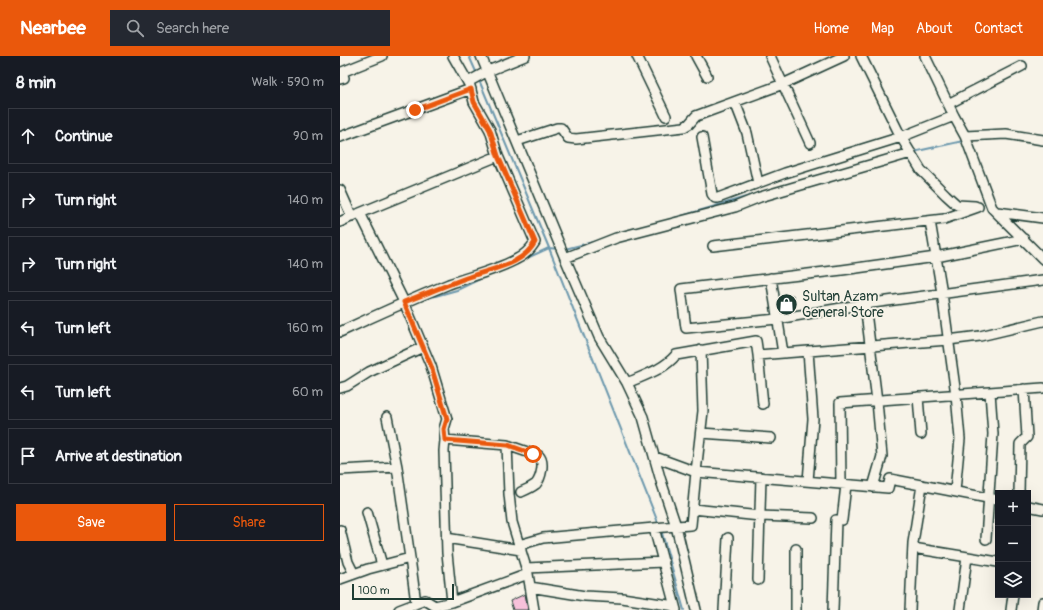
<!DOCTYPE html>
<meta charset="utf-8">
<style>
:root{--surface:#171b24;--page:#242831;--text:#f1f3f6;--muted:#9ea1a6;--line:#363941;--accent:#ea580c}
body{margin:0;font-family:Pangolin,sans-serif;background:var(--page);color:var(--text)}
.controls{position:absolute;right:12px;bottom:12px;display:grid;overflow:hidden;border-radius:0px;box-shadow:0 4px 16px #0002}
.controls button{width:36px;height:36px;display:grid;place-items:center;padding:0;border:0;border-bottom:1px solid var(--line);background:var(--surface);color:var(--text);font:20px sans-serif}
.scale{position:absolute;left:12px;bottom:10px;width:102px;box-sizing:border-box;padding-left:4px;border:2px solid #1f3d34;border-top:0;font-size:11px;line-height:14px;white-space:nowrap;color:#1f3d34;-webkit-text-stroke:3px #f7f3e8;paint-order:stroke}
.stop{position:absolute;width:12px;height:12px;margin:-9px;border:3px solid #ea580c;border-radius:50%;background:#fff}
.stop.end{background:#ea580c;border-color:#fff;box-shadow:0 1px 4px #0008}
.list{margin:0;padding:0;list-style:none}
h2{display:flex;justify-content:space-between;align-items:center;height:52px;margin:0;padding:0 16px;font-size:17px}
h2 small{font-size:13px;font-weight:400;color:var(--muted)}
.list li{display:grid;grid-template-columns:26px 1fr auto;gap:12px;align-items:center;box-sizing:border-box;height:56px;margin:0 8px 8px;padding:0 8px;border:1px solid var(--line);border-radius:0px}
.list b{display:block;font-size:15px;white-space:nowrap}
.list em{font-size:13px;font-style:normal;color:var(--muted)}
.actions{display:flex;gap:8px;padding:12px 16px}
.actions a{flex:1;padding:9px 0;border:1px solid var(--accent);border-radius:0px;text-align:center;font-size:14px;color:var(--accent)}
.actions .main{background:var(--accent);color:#fff}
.icon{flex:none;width:22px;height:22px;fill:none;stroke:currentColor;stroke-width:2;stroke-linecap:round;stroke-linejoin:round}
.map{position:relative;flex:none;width:703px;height:554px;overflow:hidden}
header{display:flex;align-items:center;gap:24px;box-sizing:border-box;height:56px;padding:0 20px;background:var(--accent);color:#fff}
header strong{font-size:19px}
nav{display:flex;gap:22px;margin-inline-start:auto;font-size:14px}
.search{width:280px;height:36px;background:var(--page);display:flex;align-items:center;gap:10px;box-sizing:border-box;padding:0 14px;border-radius:0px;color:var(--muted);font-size:15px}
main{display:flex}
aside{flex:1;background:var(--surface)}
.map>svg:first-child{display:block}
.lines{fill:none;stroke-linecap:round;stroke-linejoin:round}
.stream{stroke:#6c98ad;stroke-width:2}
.building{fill:#f7c1da;stroke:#1f3d34}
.minor-casing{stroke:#1f3d34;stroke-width:12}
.minor{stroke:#f7f3e8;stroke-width:9}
.route{stroke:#ea580c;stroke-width:5}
.labels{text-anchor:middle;stroke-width:3.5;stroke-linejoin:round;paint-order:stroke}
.poi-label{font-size:14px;fill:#1f3d34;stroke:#f7f3e8;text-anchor:start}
</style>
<header>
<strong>Nearbee</strong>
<div class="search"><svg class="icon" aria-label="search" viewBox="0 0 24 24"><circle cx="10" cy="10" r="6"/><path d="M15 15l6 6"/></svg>Search here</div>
<nav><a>Home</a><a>Map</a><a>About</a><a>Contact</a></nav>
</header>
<main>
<aside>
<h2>8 min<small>Walk · 590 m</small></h2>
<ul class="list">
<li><svg class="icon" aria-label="ahead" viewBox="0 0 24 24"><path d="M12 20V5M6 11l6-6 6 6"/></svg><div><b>Continue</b></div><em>90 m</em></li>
<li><svg class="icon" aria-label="right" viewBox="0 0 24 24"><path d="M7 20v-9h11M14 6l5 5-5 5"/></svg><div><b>Turn right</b></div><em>140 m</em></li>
<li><svg class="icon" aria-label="right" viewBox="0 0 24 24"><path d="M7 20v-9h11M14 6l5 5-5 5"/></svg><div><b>Turn right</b></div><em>140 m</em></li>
<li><svg class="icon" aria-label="left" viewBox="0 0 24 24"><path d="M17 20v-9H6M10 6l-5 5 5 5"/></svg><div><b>Turn left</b></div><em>160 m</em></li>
<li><svg class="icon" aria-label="left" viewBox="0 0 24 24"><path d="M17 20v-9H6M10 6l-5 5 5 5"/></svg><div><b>Turn left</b></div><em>60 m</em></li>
<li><svg class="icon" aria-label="arrive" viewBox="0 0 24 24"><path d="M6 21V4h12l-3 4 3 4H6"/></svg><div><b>Arrive at destination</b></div></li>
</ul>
<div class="actions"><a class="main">Save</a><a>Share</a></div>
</aside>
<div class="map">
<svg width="703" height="554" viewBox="0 0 703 554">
<rect width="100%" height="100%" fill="#f7f3e8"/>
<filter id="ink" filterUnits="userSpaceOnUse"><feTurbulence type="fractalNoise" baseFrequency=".025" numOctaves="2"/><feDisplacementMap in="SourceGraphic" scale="8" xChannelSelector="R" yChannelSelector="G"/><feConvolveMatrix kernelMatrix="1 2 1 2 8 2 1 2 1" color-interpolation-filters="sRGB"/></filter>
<g filter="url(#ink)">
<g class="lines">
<!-- stream -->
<path class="stream" d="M129,0L137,18
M139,24L209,192L319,469
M573,96L623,85
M328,164L416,138
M225,193L257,185
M185,203L209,192L218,193
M81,244L117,234L146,220
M0,281L15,274
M321,474L344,554"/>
</g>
<!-- building -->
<path class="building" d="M453,239L455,254L443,256L440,241Z
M185,538L188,554H173L170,545Z"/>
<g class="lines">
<defs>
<path id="minor" d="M141,0L225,202L259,281L287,327L303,361L321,425L336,470L351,469L356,416L363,355L361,294
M297,0L326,60
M356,0L367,20
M430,0L470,87
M521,0L561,81L581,114L606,139L617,149L635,150
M585,0L614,60L625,80L652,152L703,203
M0,23L4,22L2,16L42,0
M128,26L148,15L185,0
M395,46L407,77L418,127
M608,48L682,10
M625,80L666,78L703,84
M0,81L131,33
M362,81L372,138L375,142H378L445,117L561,81L614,60
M177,85L217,72H221L228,82L236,83L344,71L349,68L356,60L443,28L504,0
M158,100L20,157L64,246L91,310L107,363L104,373L105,384L167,389L199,400C205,406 201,422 196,428C192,431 186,434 181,436
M0,134L12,161
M657,156L703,162
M590,165L602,237L616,339L620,383L615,435
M0,166L17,158
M684,183L596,201L502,214L341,233L346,272L437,263L525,248L703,224
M373,190L604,163L638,151
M225,202L276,182L395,151L420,141L571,97
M431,222L443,297
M525,248L537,345L542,400L533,431
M0,276C36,259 72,243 109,228C131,220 154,215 175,204C184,200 190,194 195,186L158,100L150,74L134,46L130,30L113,0
M468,295L473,363L468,425
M418,299L423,348
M287,327C305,319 323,314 336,299L416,285L418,299L608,284L640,280L703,265
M0,332L7,330L29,316L83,291
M578,341L581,378
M47,361L57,411L70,502
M361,377L431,382
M105,384L104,395L107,497L112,546
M167,389L169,438L172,466L188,518L194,554
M315,401L356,416L548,432L550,423L658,444
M0,414L57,411
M501,428L500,347L703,332
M679,437L680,388L687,381L684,333
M688,450L703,453
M353,453L420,460L473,462
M27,456L42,509
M0,474L8,506L14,518
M106,482L181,494
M646,483L653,378L650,336
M179,489L203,482L314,472
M573,492L658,506
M456,493V554
M186,512L324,506
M0,523L28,513L70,502L76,547
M418,524L421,421
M190,531L245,540L282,542L335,550
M59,554L85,544L95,550L112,546L188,518
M336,554L314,472L336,470L356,554
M384,554L388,482
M493,554L496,464H502L506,429
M570,554L573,487L582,429
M620,554L627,501
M671,554L673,539
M702,554L703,546"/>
</defs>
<!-- minor casing -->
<use href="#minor" class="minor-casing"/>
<!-- minor -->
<use href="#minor" class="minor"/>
</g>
</g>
<g class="lines" filter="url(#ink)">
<!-- route -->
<path class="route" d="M75,54L131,33L134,46L150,74L158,100L195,186C182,210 152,212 129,221C107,229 85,238 64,246L91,310L107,363L104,373L105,384L168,389L193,398"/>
</g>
<!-- icons -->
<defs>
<symbol id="shop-disc" viewBox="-11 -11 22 22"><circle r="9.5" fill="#1f3d34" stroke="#f7f3e8"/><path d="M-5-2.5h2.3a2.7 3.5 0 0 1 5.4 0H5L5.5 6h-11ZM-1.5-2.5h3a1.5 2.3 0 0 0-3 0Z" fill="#fff"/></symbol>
</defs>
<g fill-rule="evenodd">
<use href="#shop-disc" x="434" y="236" width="25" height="25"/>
</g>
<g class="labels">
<!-- poi labels -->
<g class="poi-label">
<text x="462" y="245">Sultan Azam<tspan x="462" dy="16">General Store</tspan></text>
</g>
</g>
</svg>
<div class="controls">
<button>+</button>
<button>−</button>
<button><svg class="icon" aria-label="layers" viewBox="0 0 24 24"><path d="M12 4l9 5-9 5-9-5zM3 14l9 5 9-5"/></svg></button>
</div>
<div class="scale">100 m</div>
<div class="stop" style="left:193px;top:398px"></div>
<div class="stop end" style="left:75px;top:54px"></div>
</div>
</main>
